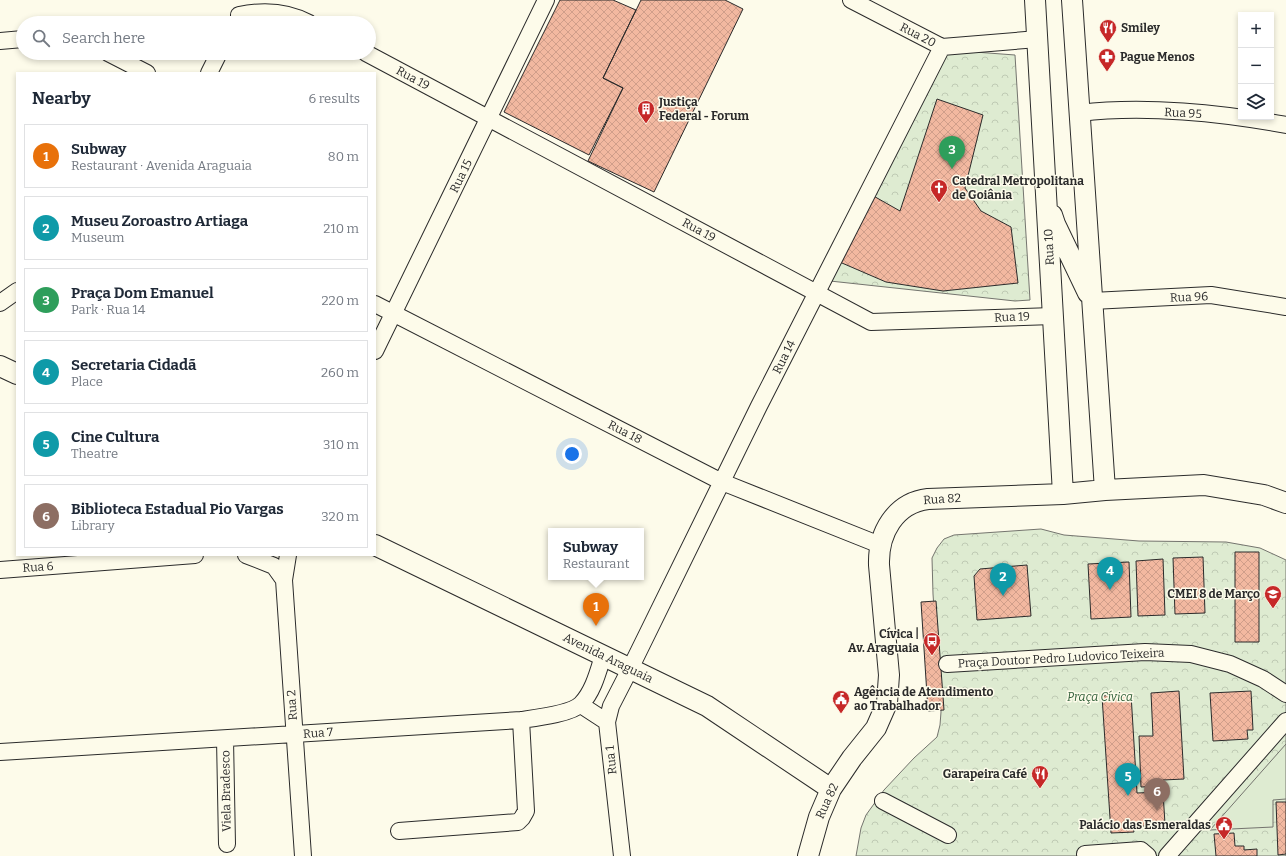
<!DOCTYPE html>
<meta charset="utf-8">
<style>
:root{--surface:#fff;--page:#f2f2f3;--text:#1f2937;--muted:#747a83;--line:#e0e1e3;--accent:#c62828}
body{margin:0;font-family:Bitter,serif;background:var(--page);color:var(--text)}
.controls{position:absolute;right:12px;top:12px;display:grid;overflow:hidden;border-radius:0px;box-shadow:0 2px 6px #0003}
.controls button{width:36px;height:36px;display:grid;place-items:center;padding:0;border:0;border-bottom:1px solid var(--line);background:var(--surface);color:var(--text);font:20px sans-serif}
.you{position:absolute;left:572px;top:454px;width:14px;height:14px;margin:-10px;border:3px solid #fff;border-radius:50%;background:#1a73e8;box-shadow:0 0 0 6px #1a73e833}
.badge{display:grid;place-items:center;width:26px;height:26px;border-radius:50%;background:var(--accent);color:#fff;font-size:13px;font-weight:700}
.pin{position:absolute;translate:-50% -33px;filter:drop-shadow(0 1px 2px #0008)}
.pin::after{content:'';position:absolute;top:21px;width:14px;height:12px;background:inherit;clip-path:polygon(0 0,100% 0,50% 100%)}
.popup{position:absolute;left:548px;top:528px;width:96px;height:52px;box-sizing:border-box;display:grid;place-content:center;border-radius:0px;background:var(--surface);filter:drop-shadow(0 1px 3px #0005);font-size:13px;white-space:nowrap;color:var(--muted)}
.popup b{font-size:15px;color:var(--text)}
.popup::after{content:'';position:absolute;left:50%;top:100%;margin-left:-8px;border:8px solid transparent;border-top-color:var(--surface)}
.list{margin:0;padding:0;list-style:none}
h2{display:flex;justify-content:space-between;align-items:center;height:52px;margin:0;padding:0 16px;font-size:17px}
h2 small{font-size:13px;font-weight:400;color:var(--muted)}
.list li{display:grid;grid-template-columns:26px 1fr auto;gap:12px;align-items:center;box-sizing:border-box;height:64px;margin:0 8px 8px;padding:0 8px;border:1px solid var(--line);border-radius:0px}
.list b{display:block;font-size:15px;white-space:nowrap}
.list p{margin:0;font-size:13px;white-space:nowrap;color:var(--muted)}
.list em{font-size:13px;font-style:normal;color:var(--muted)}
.icon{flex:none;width:22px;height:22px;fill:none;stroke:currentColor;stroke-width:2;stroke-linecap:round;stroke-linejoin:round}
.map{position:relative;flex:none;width:1286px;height:856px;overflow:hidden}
.search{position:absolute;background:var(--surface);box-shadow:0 2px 6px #0003;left:16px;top:16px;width:360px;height:44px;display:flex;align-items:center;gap:10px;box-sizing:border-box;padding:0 14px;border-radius:22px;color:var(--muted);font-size:15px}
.panel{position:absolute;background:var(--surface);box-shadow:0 2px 6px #0003;left:16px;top:72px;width:360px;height:484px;border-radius:0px}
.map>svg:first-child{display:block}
.park{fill:url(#park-crowns);stroke:#74746e}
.garden{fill:#deebd1;stroke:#74746e}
.building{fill:url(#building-cross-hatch);stroke:#2b2b2b}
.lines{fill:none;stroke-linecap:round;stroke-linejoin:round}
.minor-casing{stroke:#2b2b2b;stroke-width:18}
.major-casing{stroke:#2b2b2b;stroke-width:22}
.minor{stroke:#fdfbea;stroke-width:16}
.major{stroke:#fdfbea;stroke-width:20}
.labels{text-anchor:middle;stroke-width:3;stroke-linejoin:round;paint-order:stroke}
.poi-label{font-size:12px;font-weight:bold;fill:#2b2b2b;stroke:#fdfbea;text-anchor:start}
.street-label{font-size:12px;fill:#2b2b2b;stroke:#fdfbea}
.park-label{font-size:12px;font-style:italic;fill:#34623c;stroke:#fdfbea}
</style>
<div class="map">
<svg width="1286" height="856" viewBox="0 0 1286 856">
<defs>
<pattern id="park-crowns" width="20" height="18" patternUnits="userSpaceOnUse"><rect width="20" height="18" fill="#deebd1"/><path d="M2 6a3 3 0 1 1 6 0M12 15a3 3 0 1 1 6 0" fill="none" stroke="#bfcab4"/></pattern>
<pattern id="building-cross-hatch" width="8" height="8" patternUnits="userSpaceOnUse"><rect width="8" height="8" fill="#f2b8a0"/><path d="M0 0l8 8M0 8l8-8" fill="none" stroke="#d09e8a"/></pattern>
</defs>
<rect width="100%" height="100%" fill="#fdfbea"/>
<!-- park -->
<path class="park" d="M948,50L1015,55L1030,300L1015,301L830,281Z
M1041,529L1064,535L1139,541L1226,542L1260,548L1286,560V856H856L861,828L866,815L884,790L914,758L937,737L940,725L941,712L933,594L932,558L937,548L944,539L954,535Z"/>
<!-- garden -->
<path class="garden" d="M1286,744V799L1273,800V827L1210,830Z"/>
<!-- building -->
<path class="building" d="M560,0H613L636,10L603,78L623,88L589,155L504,112Z
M641,0H725L743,9L654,192L588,161L623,88L603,78Z
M937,99L983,115L965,188L981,211L1011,227L1018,283L943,291L886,282L835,260L870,194L900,211Z
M1235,552H1259V642H1235Z
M1203,557L1205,613L1175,614L1173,558Z
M1163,559L1165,615L1138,616L1136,561Z
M1129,562L1131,617L1091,619L1088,564Z
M1027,565L1031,616L977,620L974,576L980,569Z
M936,601L944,710L928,711L921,602Z
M1179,691L1184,779L1163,780L1164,786L1141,787L1139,736H1153L1151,693Z
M1251,691L1253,730H1247L1248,739L1213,741L1210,693Z
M1131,694L1137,793L1163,792L1165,824L1133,827L1134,832L1111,833L1102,696Z
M1276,802H1286V854L1278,855Z
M1234,833L1235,846H1244V850L1257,849V856H1216L1214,834Z"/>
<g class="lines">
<defs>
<path id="minor" d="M851,0L942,47L1038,39
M239,15C263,10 287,11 309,23
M0,41L23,39
M108,53L147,73
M366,53L871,322L1053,316
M209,73L219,53
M1080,113C1144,105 1222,113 1286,125
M1092,301L1211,295L1286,307
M0,303L17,291
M375,304L722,482L880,545
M375,351L546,0
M246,555L274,566L284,580
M288,555L284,580L303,856
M0,570L195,555
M947,664L1145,652L1191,654L1230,664L1263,679L1286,694
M581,705L607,722
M225,739L227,844
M0,752L521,720C535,718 571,714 581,704C593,692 598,672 603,656
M883,801L948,835
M399,831L518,822L522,818L526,811L521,720
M1085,854L1141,850L1148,856
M622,856L607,722L611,706L630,669L759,406L942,47
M1167,856L1286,721"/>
<path id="major" d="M1035,0L1063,494
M1072,0L1105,490
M1052,215L1055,224L1088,293
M0,366L17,374
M375,545L707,706L831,789
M808,856L819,817L831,789L852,758L876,728L887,703L889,675L879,565C878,533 895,503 928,499L1063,494L1105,490L1204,485L1264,495L1286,503"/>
</defs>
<!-- minor casing -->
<use href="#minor" class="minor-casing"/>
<!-- major casing -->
<use href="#major" class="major-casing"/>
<!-- minor -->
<use href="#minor" class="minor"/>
<!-- major -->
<use href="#major" class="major"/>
</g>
<!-- icons -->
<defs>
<symbol id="restaurant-pin" viewBox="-11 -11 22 30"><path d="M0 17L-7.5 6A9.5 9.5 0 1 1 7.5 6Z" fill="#c62828" stroke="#fdfbea"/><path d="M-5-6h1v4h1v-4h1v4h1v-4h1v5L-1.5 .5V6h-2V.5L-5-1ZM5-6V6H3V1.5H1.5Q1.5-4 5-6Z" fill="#fff"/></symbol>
<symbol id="pharmacy-pin" viewBox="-11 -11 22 30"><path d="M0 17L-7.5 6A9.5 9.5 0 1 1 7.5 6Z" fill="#c62828" stroke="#fdfbea"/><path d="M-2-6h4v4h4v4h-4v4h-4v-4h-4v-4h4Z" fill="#fff"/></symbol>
<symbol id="building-pin" viewBox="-11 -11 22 30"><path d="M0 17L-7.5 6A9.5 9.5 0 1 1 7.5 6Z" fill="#c62828" stroke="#fdfbea"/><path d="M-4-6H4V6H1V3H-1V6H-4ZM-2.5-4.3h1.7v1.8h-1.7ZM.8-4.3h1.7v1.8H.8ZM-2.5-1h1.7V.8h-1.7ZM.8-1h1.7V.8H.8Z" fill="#fff"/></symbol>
<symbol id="church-pin" viewBox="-11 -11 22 30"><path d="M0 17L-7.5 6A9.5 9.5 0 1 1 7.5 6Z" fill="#c62828" stroke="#fdfbea"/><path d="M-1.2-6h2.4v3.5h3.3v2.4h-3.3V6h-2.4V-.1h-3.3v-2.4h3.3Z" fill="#fff"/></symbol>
<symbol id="school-pin" viewBox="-11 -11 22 30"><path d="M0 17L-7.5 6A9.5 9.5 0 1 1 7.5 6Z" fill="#c62828" stroke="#fdfbea"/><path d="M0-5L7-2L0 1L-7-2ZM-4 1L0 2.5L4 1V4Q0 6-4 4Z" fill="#fff"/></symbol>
<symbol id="bus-pin" viewBox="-11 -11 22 30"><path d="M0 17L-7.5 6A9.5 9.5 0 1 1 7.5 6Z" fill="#c62828" stroke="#fdfbea"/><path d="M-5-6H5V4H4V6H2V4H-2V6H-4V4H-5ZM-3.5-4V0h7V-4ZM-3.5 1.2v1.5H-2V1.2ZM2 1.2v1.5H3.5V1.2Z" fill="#fff"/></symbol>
<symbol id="civic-pin" viewBox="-11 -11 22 30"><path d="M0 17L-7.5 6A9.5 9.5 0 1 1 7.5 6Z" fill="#c62828" stroke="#fdfbea"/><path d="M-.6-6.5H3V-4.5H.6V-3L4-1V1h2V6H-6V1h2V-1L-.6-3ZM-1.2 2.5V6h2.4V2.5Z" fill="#fff"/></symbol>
</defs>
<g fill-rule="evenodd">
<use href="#restaurant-pin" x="1098" y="18" width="20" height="27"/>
<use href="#pharmacy-pin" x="1097" y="47" width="20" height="27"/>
<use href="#building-pin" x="636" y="99" width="20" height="27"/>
<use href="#church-pin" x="929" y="178" width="20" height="27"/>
<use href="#school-pin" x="1263" y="584" width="20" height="27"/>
<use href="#bus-pin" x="922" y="631" width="20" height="27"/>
<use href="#civic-pin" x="831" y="689" width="20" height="27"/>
<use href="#restaurant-pin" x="1030" y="764" width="20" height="27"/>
<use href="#civic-pin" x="1214" y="815" width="20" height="27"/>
</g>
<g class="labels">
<!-- poi labels -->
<g class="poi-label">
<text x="1121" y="32">Smiley</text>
<text x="1120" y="61">Pague Menos</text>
<text x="659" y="106">Justiça<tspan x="659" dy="14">Federal - Forum</tspan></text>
<text x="952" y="185">Catedral Metropolitana<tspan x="952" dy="14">de Goiânia</tspan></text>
<text x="1260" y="598" text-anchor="end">CMEI 8 de Março</text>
<text x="919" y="638" text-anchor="end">Cívica |<tspan x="919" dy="14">Av. Araguaia</tspan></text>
<text x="854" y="696">Agência de Atendimento<tspan x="854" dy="14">ao Trabalhador</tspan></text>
<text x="1027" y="778" text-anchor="end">Garapeira Café</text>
<text x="1211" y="829" text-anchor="end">Palácio das Esmeraldas</text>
</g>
<!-- street labels -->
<g class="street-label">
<text transform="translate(918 35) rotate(27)" y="4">Rua 20</text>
<text transform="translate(413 78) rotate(28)" y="4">Rua 19</text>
<text transform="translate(1183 113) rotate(3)" y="4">Rua 95</text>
<text transform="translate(461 176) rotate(-64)" y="4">Rua 15</text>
<text transform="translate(699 230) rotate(28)" y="4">Rua 19</text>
<text transform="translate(1049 247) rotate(-93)" y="4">Rua 10</text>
<text transform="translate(1189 297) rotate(-2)" y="4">Rua 96</text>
<text transform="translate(1012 317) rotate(-2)" y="4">Rua 19</text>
<text transform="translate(784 357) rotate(-63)" y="4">Rua 14</text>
<text transform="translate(625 432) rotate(27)" y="4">Rua 18</text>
<text transform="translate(942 499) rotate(-4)" y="4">Rua 82</text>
<text transform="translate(38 567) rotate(-4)" y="4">Rua 6</text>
<text transform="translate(608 658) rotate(26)" y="4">Avenida Araguaia</text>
<text transform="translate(1061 658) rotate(-3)" y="4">Praça Doutor Pedro Ludovico Teixeira</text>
<text transform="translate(292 705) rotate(-94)" y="4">Rua 2</text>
<text transform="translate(318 733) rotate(-4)" y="4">Rua 7</text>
<text transform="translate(611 760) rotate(-96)" y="4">Rua 1</text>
<text transform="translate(226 791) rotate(-91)" y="4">Viela Bradesco</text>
<text transform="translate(827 801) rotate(-65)" y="4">Rua 82</text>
</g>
<!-- park labels -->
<g class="park-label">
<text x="1100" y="701">Praça Cívica</text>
</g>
</g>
</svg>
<div class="controls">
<button>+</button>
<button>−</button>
<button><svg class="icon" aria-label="layers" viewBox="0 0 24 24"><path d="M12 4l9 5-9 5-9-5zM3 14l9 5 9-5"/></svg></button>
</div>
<div class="you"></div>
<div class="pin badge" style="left:596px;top:626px;background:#e8710a">1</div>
<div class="popup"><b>Subway</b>Restaurant</div>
<div class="pin badge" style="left:1003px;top:596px;background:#0f9aa8">2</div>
<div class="pin badge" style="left:952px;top:169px;background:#2e9e5b">3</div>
<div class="pin badge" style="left:1110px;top:590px;background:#0f9aa8">4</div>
<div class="pin badge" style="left:1128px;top:796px;background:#0f9aa8">5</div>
<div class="pin badge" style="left:1157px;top:811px;background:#8d6e63">6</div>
<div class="search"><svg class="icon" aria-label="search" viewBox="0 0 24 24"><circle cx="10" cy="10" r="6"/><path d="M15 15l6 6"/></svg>Search here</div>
<section class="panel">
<h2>Nearby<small>6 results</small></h2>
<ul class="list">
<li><span class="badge" style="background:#e8710a">1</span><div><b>Subway</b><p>Restaurant · Avenida Araguaia</p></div><em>80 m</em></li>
<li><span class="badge" style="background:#0f9aa8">2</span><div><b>Museu Zoroastro Artiaga</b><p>Museum</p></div><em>210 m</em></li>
<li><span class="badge" style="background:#2e9e5b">3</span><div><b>Praça Dom Emanuel</b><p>Park · Rua 14</p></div><em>220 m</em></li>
<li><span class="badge" style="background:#0f9aa8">4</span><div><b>Secretaria Cidadã</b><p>Place</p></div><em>260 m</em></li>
<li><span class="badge" style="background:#0f9aa8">5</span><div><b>Cine Cultura</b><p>Theatre</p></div><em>310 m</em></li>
<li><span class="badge" style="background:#8d6e63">6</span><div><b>Biblioteca Estadual Pio Vargas</b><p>Library</p></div><em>320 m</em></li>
</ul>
</section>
</div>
